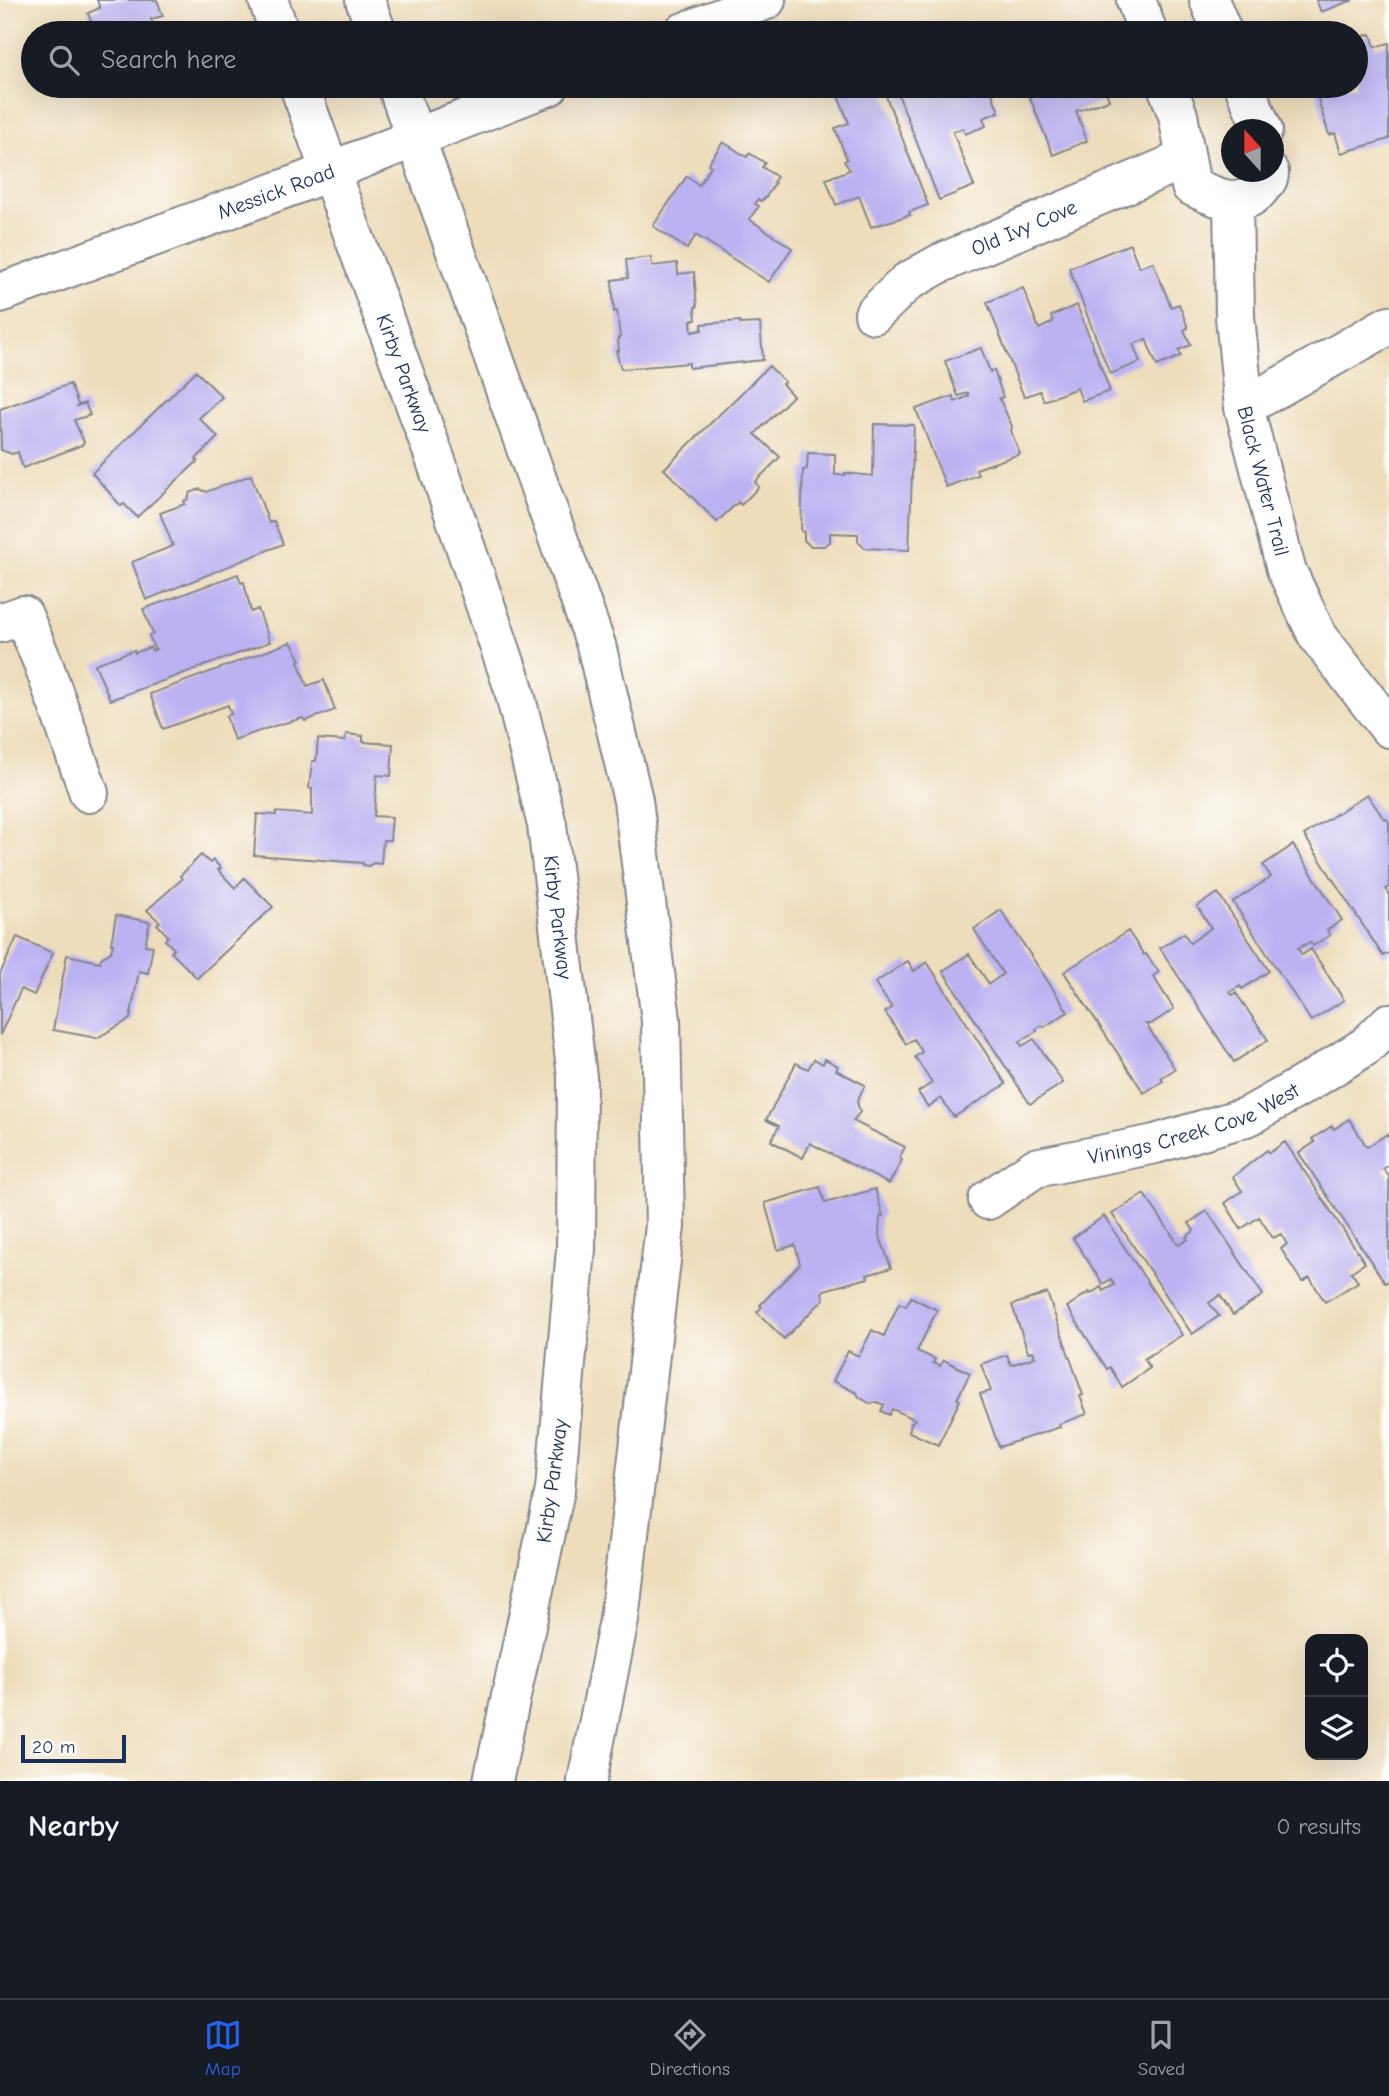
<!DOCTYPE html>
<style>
:root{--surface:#171b24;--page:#242831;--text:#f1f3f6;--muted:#9ea1a6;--line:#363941;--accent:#2563eb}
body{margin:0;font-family:"Comic Neue",sans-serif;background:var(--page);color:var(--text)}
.controls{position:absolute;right:21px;bottom:21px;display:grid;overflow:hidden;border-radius:14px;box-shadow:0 7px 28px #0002}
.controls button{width:63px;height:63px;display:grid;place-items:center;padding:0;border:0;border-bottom:2px solid var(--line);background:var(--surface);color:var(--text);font:35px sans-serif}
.compass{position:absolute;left:1221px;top:119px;width:63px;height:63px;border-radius:50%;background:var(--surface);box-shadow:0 7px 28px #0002;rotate:339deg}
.scale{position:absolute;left:21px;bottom:18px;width:105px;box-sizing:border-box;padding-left:7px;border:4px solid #1b2f5e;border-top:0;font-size:19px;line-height:24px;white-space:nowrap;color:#1b2f5e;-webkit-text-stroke:5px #fdfcf7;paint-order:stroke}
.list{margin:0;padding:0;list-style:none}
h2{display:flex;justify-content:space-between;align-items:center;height:91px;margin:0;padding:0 28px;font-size:30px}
h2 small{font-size:23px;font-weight:400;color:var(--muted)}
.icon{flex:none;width:38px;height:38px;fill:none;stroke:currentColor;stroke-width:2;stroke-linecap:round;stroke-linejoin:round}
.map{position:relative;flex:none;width:1389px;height:1781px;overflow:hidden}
.search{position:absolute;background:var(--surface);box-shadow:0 7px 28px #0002;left:21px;right:21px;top:21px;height:77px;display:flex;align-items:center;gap:18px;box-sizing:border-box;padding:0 24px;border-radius:38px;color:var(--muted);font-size:26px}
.sheet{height:217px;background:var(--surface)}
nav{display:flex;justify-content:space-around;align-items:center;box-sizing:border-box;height:98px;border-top:2px solid var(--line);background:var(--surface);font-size:19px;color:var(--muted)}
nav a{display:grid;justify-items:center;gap:4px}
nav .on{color:var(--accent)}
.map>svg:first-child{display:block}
.building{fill:#bcb2f2}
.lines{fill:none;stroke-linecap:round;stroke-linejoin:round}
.minor-casing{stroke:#84868c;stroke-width:42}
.major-casing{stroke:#84868c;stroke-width:42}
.minor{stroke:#fff;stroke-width:38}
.major{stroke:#fff;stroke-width:38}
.labels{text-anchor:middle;stroke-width:6;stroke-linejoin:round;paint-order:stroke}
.street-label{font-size:21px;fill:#1b2f5e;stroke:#fdfcf7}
</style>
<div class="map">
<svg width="1389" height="1781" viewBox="0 0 1389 1781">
<rect width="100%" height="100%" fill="#fdfcf7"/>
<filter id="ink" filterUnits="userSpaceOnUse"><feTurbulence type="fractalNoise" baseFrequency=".0143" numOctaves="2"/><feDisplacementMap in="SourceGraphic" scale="14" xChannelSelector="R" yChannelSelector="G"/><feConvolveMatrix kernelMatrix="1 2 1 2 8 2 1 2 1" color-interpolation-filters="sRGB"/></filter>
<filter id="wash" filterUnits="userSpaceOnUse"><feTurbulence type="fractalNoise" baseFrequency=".00686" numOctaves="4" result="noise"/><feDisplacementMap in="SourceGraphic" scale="28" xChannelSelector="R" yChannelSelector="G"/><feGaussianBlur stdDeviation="1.57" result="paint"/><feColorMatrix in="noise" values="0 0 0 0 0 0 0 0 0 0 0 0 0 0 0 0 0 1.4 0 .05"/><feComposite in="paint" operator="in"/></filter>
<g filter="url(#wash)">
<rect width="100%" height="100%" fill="#edb"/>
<g id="blocks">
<!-- building -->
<path class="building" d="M97,0H157L163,16L151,19L157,33H95L88,13L100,8Z
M1316,0H1353L1321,12Z
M1371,34L1375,47L1389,43V139L1341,153L1335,133L1329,135L1314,86H1356V38Z
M834,86H882L928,205L909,212L910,215L871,227L859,196L836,205L826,179L850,170L844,161L847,160L835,128L849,123Z
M895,86H995L990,88L999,112L983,118L986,126L965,134L963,128L953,132L974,186L939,200Z
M1025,86H1104L1109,100L1076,111L1087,141L1053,155Z
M723,142L747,157L749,153L765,163L762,167L777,177L773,182L775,183L766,197L761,201L758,199L755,204L759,206L749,219L792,248L769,282L696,235L687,249L653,226L687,176L699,185L711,166L708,164Z
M1130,244L1139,267L1153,262L1171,307L1179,304L1188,328L1184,330L1191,345L1178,350L1181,356L1157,366L1146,339L1133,344L1140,362L1110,374L1069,268Z
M651,257L652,266L677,263L678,274L694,272L697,307H695L696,320H691L692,332L702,330V324L740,321V324L760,323L763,360L689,368V363L621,369L616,351H619L618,338H620L617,311L614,312L612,280L628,278L626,260Z
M1023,288L1039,329L1053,322L1051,316L1077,305L1110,391L1082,401L1077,388L1044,401L1040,391L1024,397L987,302Z
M981,348L990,372L994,370L1003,397L999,398L1012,426L1011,431L1020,454L976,469L978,475L946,487L916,409L953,396L955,402L969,396L968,393L958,396L945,361Z
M769,366L785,382L782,384L793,396L755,434L780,457L755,482L759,487L741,505L738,502L717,522L664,469Z
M196,371L222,397L199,418L218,437L196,459L198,461L137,517L124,504L121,506L92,473Z
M70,384L78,404L77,406L85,403L90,415L74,420L84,442L82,445L23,468L18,452L12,454L1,450L0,409Z
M874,424L914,425L909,550L865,548L858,541V534L830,533V542L824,546H810L804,540V532L801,531L803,470L807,469L808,453L835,454V475H845V473L873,476Z
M251,475L269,523L274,521L283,544L146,600L132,562L173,546L160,513L185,504L184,501L188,499L190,493L200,489L206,492Z
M238,574L241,583L244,582L251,612L258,609L270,642L110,700L95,664L134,650L135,653L150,647L152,651L157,649H154L149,635L153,634L143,609Z
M291,642L301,660L298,661L307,686L324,680L335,710L305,721L303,718L274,726L234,740L226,716L231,714L228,705L163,729L150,694Z
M346,734L363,736V742L393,744L391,776L377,775L374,816L392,817L390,840H383L381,864L373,863L369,866L363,865V863L254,855L257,814L276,815V812L312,815V789L309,788L312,761H316L318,739L345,741Z
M1367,794L1384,819L1386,818L1389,822V887L1386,889L1389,894V953L1383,956L1304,835Z
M1293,845L1342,920L1327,930L1330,935L1313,946L1310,942L1298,948L1302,955L1311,949L1344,1000L1311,1021L1233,902L1271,877L1263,865Z
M201,855L210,863L213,860L221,868L218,870L235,888L244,878L273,907L197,978L171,952L174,949L165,940L168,936L157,924L160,922L147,910L182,879L180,876Z
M1218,893L1269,971L1242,989L1240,986L1230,992L1232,995L1236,993L1268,1040L1234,1062L1160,948L1184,933L1190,943L1211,928L1197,906Z
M1001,910L1068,1012L1044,1027L1042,1025L1036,1029L1037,1031L1019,1042L1022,1046L1034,1039L1063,1083L1030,1104L943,971L969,954L989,984L1003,974L974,929Z
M116,915L150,922L145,945L153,946L148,973L139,971L130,1019L97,1038L53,1030L67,955L100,962L101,958L111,952L113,944H111Z
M1128,931L1144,955L1146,954L1159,972L1153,976L1174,1009L1151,1024H1146L1175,1069L1161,1078L1163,1081L1144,1093L1064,972Z
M17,937L53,953L34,995L21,989L0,1035V974Z
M908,961L914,971L927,962L1006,1084L954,1117L941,1098L928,1107L918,1092L932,1083L915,1057L922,1052L914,1039L906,1044L885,1012L892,1008L875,983Z
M814,1059L823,1064L825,1059L838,1066L836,1070L865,1085L857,1101L860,1112L853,1121L905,1147L899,1158L902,1160L889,1184L810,1143L803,1158L771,1141L779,1126L766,1120L796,1063L808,1069Z
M1349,1119L1367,1147L1387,1134L1389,1138V1165L1383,1169L1389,1176V1281L1385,1283L1299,1153L1315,1142L1312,1139L1332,1126L1334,1129Z
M1285,1142L1365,1263L1351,1272L1358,1282L1325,1302L1310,1278L1302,1282L1281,1249L1287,1244L1281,1234L1273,1238L1259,1217L1241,1229L1225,1203L1242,1191L1233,1177L1267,1150L1269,1153Z
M820,1187L825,1203L875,1189L883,1216L880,1217L879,1234L891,1268L867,1275L868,1278L824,1290L822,1293L824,1299L784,1339L757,1312L762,1307L760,1305L800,1264L795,1245L778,1250L765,1203Z
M1144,1194L1179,1245L1188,1239L1186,1237L1194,1231L1189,1223L1207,1211L1263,1295L1233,1315L1220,1295L1209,1303L1219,1316L1192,1334L1112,1214Z
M1104,1216L1182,1335L1144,1359L1150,1368L1122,1387L1110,1367L1107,1369L1067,1307L1089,1292L1090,1294L1101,1287L1103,1291L1114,1285L1111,1279L1103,1284L1073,1238Z
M1047,1293L1083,1395L1080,1396L1087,1414L1059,1424L1060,1427L999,1447L980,1394L991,1391L981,1364L1007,1355L1011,1365L1035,1357L1033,1351L1028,1352L1012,1305Z
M911,1297L937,1310L917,1351L935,1359L933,1363L940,1366L944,1360L970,1373L957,1399L960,1400L938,1445L909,1432L911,1423L915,1419L892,1409L889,1415L881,1411L884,1405L877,1402L871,1404L859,1397L857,1393L833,1381L848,1351L859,1356L872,1330L884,1336L899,1303L906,1306Z"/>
</g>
</g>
<g filter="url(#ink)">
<use href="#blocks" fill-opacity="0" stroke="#84868c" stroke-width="2"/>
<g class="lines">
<defs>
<g id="minor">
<path d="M1136,0L1148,33"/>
<path d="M1209,0L1223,33"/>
<path d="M682,33L766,0"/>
<path d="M1167,86L1178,115L1191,186C1215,197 1244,212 1262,186C1267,181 1269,179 1269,172"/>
<path d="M1244,86L1263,130"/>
<path id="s1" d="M1233,202L1235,317L1244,407L1286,569L1317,635L1389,728"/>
<path id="s2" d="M0,293L292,186L549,86"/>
<path id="s3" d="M874,314L907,282L939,264L1185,159"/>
<path d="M1244,407L1389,325"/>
<path d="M0,623L23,615L43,663L89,793"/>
<path id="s4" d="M988,1200L1035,1168L1155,1144L1249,1116L1310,1081L1366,1046L1389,1023"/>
</g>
<g id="major">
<path d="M268,0L280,33"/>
<path d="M365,0L377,33"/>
<path id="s5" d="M299,86L436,461L513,686L547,825L577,1077L576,1249L555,1490L493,1781"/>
<path d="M397,86L596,645L633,800L661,1020L665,1226L619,1620L587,1781"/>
</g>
</defs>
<!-- minor casing -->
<use href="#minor" class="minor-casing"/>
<!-- major casing -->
<use href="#major" class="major-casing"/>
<!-- minor -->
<use href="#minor" class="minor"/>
<!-- major -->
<use href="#major" class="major"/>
</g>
</g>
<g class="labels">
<!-- street labels -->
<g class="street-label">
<text dy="7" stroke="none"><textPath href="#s2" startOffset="294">Messick Road</textPath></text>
<text dy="7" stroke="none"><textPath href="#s3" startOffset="175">Old Ivy Cove</textPath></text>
<text dy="7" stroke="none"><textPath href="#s5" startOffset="306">Kirby Parkway</textPath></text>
<text dy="7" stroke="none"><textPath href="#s1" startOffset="282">Black Water Trail</textPath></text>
<text dy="7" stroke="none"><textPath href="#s5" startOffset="873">Kirby Parkway</textPath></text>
<text dy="7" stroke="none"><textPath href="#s4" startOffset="222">Vinings Creek Cove West</textPath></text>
<text transform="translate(552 1481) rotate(-82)" y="7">Kirby Parkway</text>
</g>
</g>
</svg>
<div class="controls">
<button><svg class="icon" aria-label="locate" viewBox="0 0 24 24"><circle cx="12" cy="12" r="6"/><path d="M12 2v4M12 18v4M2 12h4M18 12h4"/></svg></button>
<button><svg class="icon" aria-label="layers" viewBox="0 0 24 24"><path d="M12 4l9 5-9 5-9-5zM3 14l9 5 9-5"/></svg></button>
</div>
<svg class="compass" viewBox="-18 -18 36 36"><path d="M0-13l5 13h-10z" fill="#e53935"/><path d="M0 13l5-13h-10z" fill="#9ea1a6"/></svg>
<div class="scale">20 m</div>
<div class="search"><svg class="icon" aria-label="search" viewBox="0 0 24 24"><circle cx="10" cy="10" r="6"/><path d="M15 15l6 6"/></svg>Search here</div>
</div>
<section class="sheet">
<h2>Nearby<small>0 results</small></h2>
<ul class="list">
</ul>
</section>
<nav>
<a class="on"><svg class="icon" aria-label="map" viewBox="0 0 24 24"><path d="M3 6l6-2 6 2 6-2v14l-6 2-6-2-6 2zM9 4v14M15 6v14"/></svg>Map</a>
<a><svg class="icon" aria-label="directions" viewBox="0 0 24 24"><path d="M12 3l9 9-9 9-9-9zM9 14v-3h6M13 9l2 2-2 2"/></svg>Directions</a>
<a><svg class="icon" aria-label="saved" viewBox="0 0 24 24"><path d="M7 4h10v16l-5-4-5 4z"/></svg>Saved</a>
</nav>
